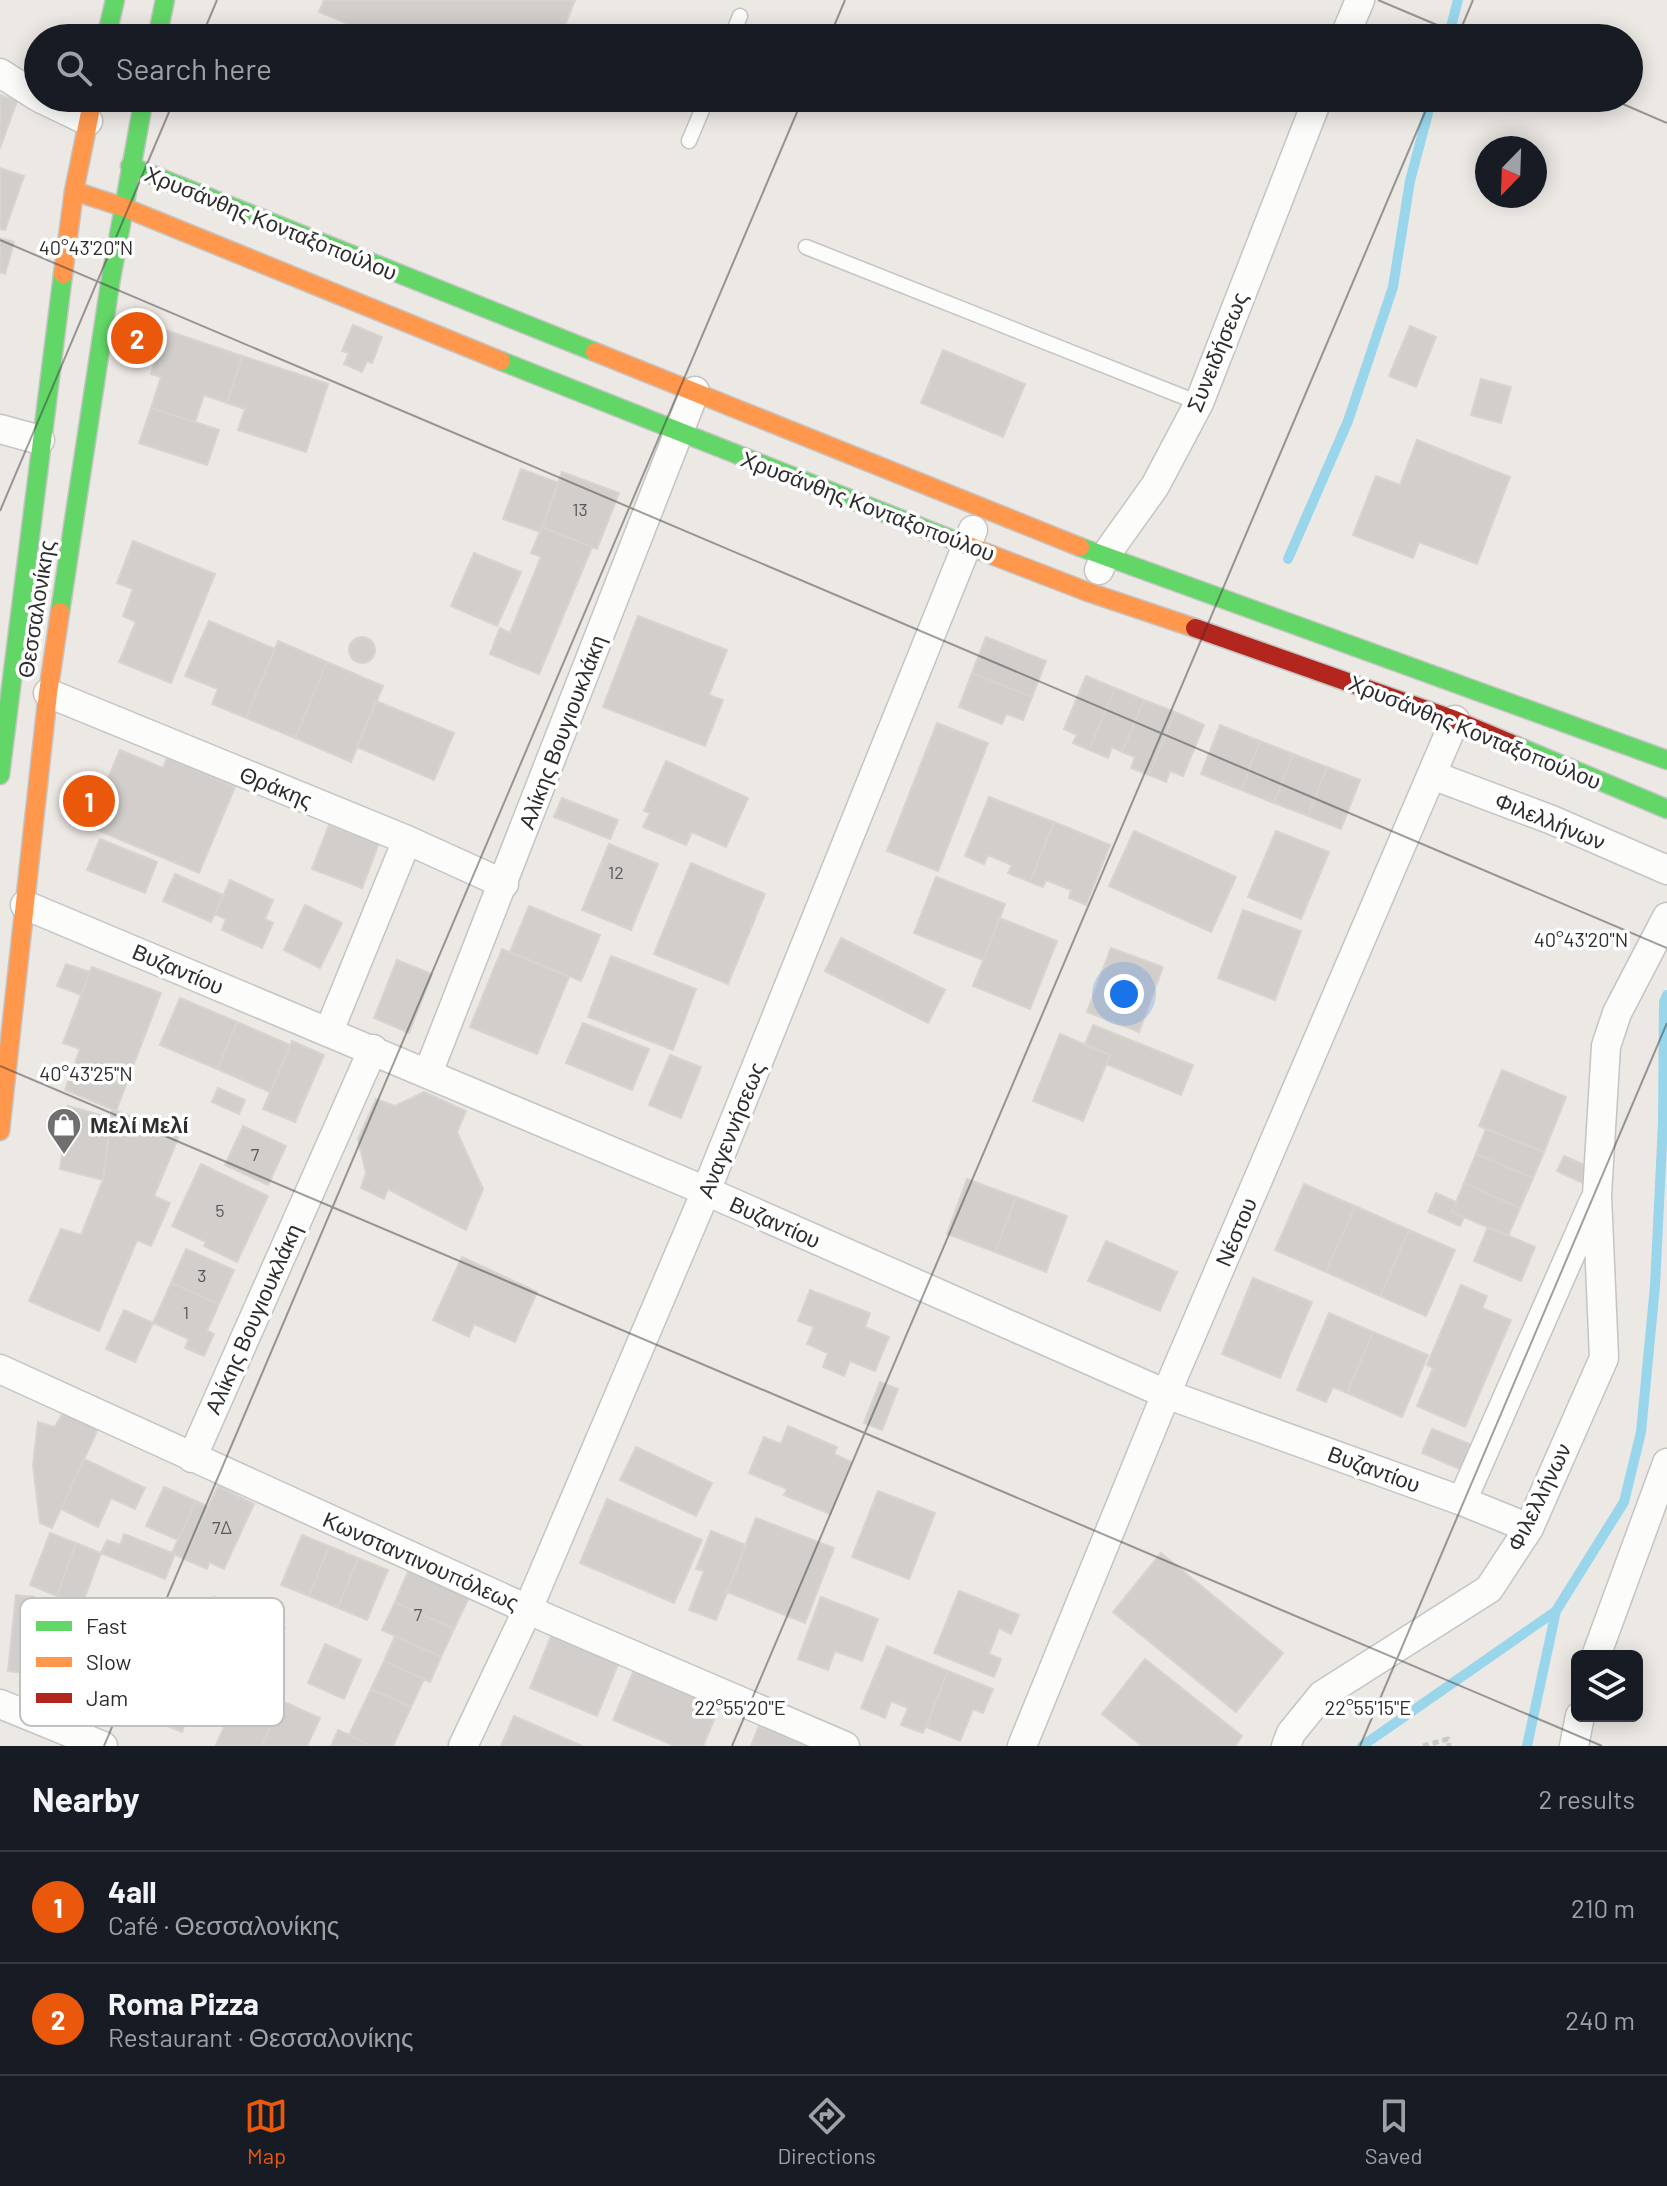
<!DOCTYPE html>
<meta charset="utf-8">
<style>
:root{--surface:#171b24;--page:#242831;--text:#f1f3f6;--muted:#9ea1a6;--line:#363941;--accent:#ea580c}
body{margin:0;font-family:Barlow,sans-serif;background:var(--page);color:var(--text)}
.controls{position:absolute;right:24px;bottom:24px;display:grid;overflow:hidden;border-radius:12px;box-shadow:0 4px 20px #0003}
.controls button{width:72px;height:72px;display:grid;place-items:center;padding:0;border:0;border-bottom:2px solid var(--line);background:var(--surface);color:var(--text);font:40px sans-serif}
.compass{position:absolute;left:1475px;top:136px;width:72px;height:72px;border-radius:50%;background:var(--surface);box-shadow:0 4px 20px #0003;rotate:203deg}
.you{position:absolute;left:1124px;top:994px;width:28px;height:28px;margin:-20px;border:6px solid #fff;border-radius:50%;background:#1a73e8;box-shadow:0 0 0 12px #1a73e833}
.badge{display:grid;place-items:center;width:52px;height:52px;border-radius:50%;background:var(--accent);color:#fff;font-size:26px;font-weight:700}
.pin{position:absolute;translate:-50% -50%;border:4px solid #fff;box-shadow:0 2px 8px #0006}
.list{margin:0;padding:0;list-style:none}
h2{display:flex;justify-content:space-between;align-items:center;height:104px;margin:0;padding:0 32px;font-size:34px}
h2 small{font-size:26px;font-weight:400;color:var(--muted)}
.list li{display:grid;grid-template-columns:52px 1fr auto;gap:24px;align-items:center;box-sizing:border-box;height:112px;padding:0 32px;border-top:2px solid var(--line)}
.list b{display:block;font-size:30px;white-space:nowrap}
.list p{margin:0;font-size:26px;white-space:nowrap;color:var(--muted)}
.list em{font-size:26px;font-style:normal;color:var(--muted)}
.icon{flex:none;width:44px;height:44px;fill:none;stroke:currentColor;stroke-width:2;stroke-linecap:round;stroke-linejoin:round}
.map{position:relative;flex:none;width:1667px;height:1746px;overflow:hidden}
.search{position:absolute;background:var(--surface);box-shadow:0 4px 20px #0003;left:24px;right:24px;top:24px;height:88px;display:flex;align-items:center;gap:20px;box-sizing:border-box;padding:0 28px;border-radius:44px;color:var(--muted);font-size:30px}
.sheet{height:328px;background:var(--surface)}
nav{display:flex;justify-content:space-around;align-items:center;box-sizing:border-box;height:112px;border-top:2px solid var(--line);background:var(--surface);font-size:22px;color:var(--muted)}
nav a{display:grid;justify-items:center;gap:4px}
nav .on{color:var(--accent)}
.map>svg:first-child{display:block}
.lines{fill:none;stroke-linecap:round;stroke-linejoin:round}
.stream{stroke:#99d6ec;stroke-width:10}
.building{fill:#d1cecb;stroke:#d7d4d0;stroke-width:2}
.lane-casing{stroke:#c5c4c5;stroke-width:17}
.street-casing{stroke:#c5c4c5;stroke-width:31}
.fast-casing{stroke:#c5c4c5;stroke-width:21}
.slow-casing{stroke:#c5c4c5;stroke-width:21}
.jam-casing{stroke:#c5c4c5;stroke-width:21}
.path{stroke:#c9c9c8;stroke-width:5;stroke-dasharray:6 4;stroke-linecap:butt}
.lane{stroke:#fcfcfb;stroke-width:14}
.street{stroke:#fcfcfb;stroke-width:28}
.fast{stroke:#63d668;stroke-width:18}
.slow{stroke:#ff974d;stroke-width:18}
.jam{stroke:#b3261e;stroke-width:18}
.ticks{fill:none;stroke:#2e2e2e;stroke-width:2;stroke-opacity:0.45}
.labels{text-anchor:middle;stroke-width:7;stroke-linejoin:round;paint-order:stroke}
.number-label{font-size:18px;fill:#585857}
.street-label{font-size:22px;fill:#2e2e2e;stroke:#fff}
.poi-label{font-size:22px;font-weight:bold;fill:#2e2e2e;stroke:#fff;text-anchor:start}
.key{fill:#fff;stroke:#c0c0c0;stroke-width:2}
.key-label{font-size:22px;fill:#2e2e2e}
.ticks-label{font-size:20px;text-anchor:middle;fill:#2e2e2e;stroke:#fff;stroke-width:7;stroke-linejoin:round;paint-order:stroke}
</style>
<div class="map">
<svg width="1667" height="1746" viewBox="0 0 1667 1746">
<rect width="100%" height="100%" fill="#ece8e4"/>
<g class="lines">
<!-- stream -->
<path class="stream" d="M1448,38L1458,0
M1288,559L1348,421L1393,287L1410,181L1432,98
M1362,1746L1556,1611
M1527,1746L1556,1611L1624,1502L1641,1432L1655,1286L1663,1123L1664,1002L1667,995"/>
</g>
<!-- building -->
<path class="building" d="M324,0H575L560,38H383L319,12Z
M0,95L17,101L0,148Z
M0,168L24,176L5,230L0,229Z
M0,238L14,242L5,274L0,272Z
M353,325L382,337L372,363L367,361L362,372L344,364L349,353L342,351Z
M1410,326L1436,337L1416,387L1389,376Z
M165,330L242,356L227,403L204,395L195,422L151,408L161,377L151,374Z
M943,350L1025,384L1003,437L921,403Z
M242,356L328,384L306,452L238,430L245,409L227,403Z
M1481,379L1511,387L1501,423L1471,415Z
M151,408L219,430L207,465L139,443Z
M1417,440L1510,477L1477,564L1419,542L1413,558L1353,535L1376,476L1400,485Z
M521,469L559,483L540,532L503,519Z
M562,472L619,493L597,549L542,527Z
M542,527L592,547L539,674L490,654L500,628L510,633L541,557L531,553Z
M133,541L215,574L171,683L119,662L136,622L123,616L133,589L117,583Z
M474,553L521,572L497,626L451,606Z
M638,616L727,650L709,695L723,700L705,746L603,707Z
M209,621L275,649L246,718L212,704L218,689L185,676Z
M986,637L1046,661L1032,697L972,673Z
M349 650a13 13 0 1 1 26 0a13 13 0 1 1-26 0Z
M278,641L327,662L295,738L246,718Z
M327,662L383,686L351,762L295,738Z
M972,673L1032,697L1023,720L1006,714L1002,724L959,707Z
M1086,676L1115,688L1089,750L1073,743L1077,735L1064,729Z
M1115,688L1144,700L1122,752L1112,747L1108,758L1089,750Z
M1144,700L1175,712L1149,775L1131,768L1135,757L1122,752Z
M376,701L454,733L434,780L357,747Z
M1175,712L1204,725L1183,776L1170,771L1166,782L1149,775Z
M937,723L988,743L938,871L887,851Z
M1220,725L1260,741L1241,790L1201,774Z
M1260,741L1293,754L1274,803L1241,790Z
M120,750L163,768L167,758L235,787L199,873L88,826Z
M1293,754L1327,767L1308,816L1274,803Z
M666,761L748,798L726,847L692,832L686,845L643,827L650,813L644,811Z
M1327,767L1360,780L1341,829L1308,816Z
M989,797L1054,822L1030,882L1008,873L1012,865L988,855L984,864L965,856Z
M562,798L618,820L610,839L554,817Z
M1054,822L1110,845L1086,905L1069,898L1071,890L1046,880L1043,887L1030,882Z
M329,825L379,843L362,888L312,869Z
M1134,831L1236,877L1211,932L1109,886Z
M1276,831L1329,852L1301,919L1248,897Z
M100,839L157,862L145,893L87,870Z
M609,844L658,864L631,930L582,910Z
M691,863L765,894L728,984L654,954Z
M175,874L223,895L211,922L163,901Z
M936,877L1005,904L983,960L914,933Z
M230,880L273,900L265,919L273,923L262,948L222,930L226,919L215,914Z
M305,905L342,923L320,968L284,950Z
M529,906L600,935L581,981L510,952Z
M1243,910L1301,931L1275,1000L1218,978Z
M1000,918L1057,941L1030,1009L973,986Z
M841,938L945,990L928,1023L825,971Z
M1111,948L1163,967L1139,1032L1087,1012Z
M502,949L569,977L537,1054L470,1027Z
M611,956L696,989L673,1050L588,1017Z
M397,960L432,974L409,1033L374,1018Z
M66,964L90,972L81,995L57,986Z
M92,967L161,993L116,1111L65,1090L80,1049L63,1043Z
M180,998L237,1022L217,1069L160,1045Z
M237,1022L290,1045L270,1092L217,1069Z
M583,1023L649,1049L632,1090L566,1063Z
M1093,1025L1193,1065L1181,1095L1106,1064L1110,1055L1085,1044Z
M1060,1034L1110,1055L1083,1121L1033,1101Z
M292,1041L324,1055L295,1122L263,1109Z
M670,1055L701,1067L681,1118L649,1105Z
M1502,1070L1566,1097L1544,1152L1479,1126Z
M218,1088L245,1100L239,1114L212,1102Z
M424,1092L466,1111L457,1132L483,1189L466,1230L388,1189L384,1199L361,1188L366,1173L358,1139L376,1099L395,1106Z
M68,1106L111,1118L103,1180L60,1169Z
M112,1109L179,1136L154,1196L170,1203L151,1246L137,1240L99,1331L29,1301L61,1229L81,1235L103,1180Z
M243,1126L286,1146L268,1185L225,1165Z
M1486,1129L1544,1152L1533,1178L1476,1154Z
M1476,1154L1533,1178L1520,1208L1464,1183Z
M1564,1156L1594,1169L1587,1185L1557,1171Z
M201,1164L268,1196L237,1262L204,1246L206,1242L172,1226Z
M967,1179L1016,1197L995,1252L947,1234Z
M1464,1183L1520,1208L1508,1236L1452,1212Z
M1304,1184L1355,1206L1326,1272L1275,1250Z
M1436,1193L1456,1202L1452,1212L1464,1217L1460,1226L1428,1212Z
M1016,1197L1067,1216L1046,1272L995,1252Z
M1355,1206L1409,1230L1380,1296L1326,1272Z
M1488,1227L1535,1247L1521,1281L1474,1261Z
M1409,1230L1455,1250L1426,1316L1380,1296Z
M1106,1241L1177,1272L1160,1311L1088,1281Z
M186,1249L234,1270L219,1304L171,1283Z
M462,1257L537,1292L515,1342L474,1324L469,1337L433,1320Z
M1253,1278L1312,1302L1280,1378L1222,1354Z
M171,1283L219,1304L207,1331L214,1334L204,1356L185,1348L189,1339L153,1323Z
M1461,1285L1487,1296L1482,1308L1511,1320L1465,1427L1417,1406L1433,1368L1427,1365Z
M810,1290L870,1313L865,1327L889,1337L875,1371L850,1361L844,1376L823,1367L828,1353L807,1344L814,1327L798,1321Z
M124,1310L153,1323L135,1362L106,1349Z
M1329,1313L1373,1332L1347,1393L1333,1387L1326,1402L1297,1390Z
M1373,1332L1428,1355L1402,1417L1347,1393Z
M880,1382L898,1389L882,1430L864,1423Z
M65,1409L100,1425L52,1528L40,1523L33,1465L38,1422L55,1427Z
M788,1426L837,1447L834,1454L851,1462L830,1514L784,1495L787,1489L749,1473L764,1437L781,1444Z
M1432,1429L1475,1446L1464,1471L1422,1453Z
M636,1447L712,1483L696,1516L620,1480Z
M84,1459L145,1488L135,1509L111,1498L98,1527L61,1509Z
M218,1486L254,1504L224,1569L209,1562L207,1569L184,1559Z
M164,1487L196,1501L178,1540L146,1526Z
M878,1491L935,1513L909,1579L852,1557Z
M607,1499L702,1540L674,1603L580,1563Z
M196,1501L208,1507L184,1559L172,1553Z
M756,1518L834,1548L805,1623L727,1592Z
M711,1531L746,1545L716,1620L689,1610L704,1571L696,1569Z
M50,1533L76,1543L57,1596L30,1585Z
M124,1534L175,1554L165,1579L101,1553L107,1540L120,1545Z
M302,1535L329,1546L309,1596L281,1585Z
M76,1543L101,1553L82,1605L57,1596Z
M329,1546L358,1558L338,1608L309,1596Z
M1161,1553L1283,1653L1236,1712L1113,1612Z
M358,1558L388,1570L367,1620L338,1608Z
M410,1567L470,1595L454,1629L395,1602Z
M959,1591L1019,1615L1011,1634L999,1628L989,1654L1001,1659L994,1677L934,1653Z
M16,1595L34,1597L26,1673L8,1671Z
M57,1596L92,1609L70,1667L35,1653Z
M214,1597L285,1628L268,1668L197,1637Z
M821,1597L878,1619L862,1661L835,1651L828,1670L798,1659Z
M395,1602L454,1629L441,1657L382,1630Z
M552,1634L619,1662L597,1716L530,1688Z
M395,1636L441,1657L430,1682L384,1661Z
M143,1638L209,1665L182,1732L115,1705Z
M325,1644L361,1660L344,1699L308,1683Z
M887,1646L948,1671L923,1733L901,1725L908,1708L891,1701L885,1718L861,1708Z
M1145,1659L1242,1736L1235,1746H1142L1102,1714Z
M384,1661L424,1679L411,1707L371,1689Z
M634,1670L720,1706L703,1746H675L613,1720Z
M948,1671L993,1689L983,1713L973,1709L960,1741L926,1727Z
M243,1684L282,1701L262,1746H219L216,1745Z
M371,1689L411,1707L393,1746H372L349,1735Z
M282,1701L320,1718L307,1746H262Z
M514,1716L582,1746H501Z
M759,1726L807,1746H751Z
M338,1730L349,1735L372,1746H331Z"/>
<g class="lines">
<defs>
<path id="lane" d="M731,38L740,16
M689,141L707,98
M806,247L1199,403"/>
<path id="street" d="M1344,38L1360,0
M0,73L38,97
M40,98L88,121
M0,429L40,440
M1099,570L1105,556L1155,486L1199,403L1318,98
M48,693L407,840L504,884
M1432,775L1552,820L1667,870
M25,905L706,1191L1166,1394L1462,1501L1529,1528
M329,1031L407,840
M428,1073L695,391
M0,1369L549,1619L845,1746
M192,1458L373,1049
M1462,1501L1594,1201
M1596,1656L1667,1463
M0,1704L103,1746
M463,1746L528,1609L706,1191L973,530
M1022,1746L1166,1394L1455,720
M1286,1746L1291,1733L1322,1695L1489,1589L1529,1528L1604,1358L1597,1195L1606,1046L1617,1013L1667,917
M1574,1746L1580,1716"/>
<path id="fast" d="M106,38L115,0
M157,38L165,0
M130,166L595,352
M501,361L966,545
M1080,547L1667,760
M60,612L110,284L144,98
M1517,746L1667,809
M0,775L63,274"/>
<path id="slow" d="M74,191L123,207L501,361
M63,274L74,191L93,98
M595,352L1080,547
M966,545L1088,592L1195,628
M0,1131L48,693L60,612"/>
<path id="jam" d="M1195,628L1455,720L1517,746"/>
</defs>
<!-- lane casing -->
<use href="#lane" class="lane-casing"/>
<!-- street casing -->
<use href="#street" class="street-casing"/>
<!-- fast casing -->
<use href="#fast" class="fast-casing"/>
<!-- slow casing -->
<use href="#slow" class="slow-casing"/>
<!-- jam casing -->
<use href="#jam" class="jam-casing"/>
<!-- path -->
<path class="path" d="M1423,1746L1448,1739L1449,1746"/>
<!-- lane -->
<use href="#lane" class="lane"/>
<!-- street -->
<use href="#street" class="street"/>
<!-- fast -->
<use href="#fast" class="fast"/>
<!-- slow -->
<use href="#slow" class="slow"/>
<!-- jam -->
<use href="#jam" class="jam"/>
</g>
<!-- ticks -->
<path class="ticks" d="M1378,0L1468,38M201,38L217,0M829,38L845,0M1457,38L1473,0M1609,98L1667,123M0,240L1667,948M0,511L175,98M0,1066L1602,1746M104,1746L803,98M732,1746L1431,98M1360,1746L1667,1023"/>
<!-- icons -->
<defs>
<symbol id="shop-pin" viewBox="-11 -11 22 30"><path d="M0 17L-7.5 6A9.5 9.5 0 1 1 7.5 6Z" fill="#706f6e" stroke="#fff"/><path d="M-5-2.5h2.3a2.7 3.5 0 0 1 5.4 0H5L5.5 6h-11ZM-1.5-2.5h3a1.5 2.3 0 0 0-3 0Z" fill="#fff"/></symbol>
</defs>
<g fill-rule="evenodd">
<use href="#shop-pin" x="44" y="1105" width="40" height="54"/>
</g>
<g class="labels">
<!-- number labels -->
<g class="number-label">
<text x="580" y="516">13</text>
<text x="616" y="879">12</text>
<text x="255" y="1161">7</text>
<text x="220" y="1217">5</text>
<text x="202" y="1282">3</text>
<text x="186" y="1319">1</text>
<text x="222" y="1534">7Δ</text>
<text x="418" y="1621">7</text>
</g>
<!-- street labels -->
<g class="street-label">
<text transform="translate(271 223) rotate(22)" y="8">Χρυσάνθης Κονταξοπούλου</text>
<text transform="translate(1217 352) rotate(-68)" y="8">Συνειδήσεως</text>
<text transform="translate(868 506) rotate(21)" y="8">Χρυσάνθης Κονταξοπούλου</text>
<text transform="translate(36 609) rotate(-81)" y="8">Θεσσαλονίκης</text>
<text transform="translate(562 732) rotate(-69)" y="8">Αλίκης Βουγιουκλάκη</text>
<text transform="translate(1475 732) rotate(22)" y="8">Χρυσάνθης Κονταξοπούλου</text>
<text transform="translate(276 787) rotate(22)" y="8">Θράκης</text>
<text transform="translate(1550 821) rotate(22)" y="8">Φιλελλήνων</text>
<text transform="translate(178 969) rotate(23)" y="8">Βυζαντίου</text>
<text transform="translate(731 1130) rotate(-68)" y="8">Αναγεννήσεως</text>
<text transform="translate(775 1222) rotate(24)" y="8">Βυζαντίου</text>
<text transform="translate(1236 1232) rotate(-67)" y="8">Νέστου</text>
<text transform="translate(253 1319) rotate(-66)" y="8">Αλίκης Βουγιουκλάκη</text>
<text transform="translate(1374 1469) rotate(20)" y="8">Βυζαντίου</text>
<text transform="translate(1539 1497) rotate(-64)" y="8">Φιλελλήνων</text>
<text transform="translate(421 1561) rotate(24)" y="8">Κωνσταντινουπόλεως</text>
</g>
<!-- poi labels -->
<g class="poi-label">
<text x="90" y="1133">Μελί Μελί</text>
</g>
</g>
<!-- legend -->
<rect x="20" y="1598" width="264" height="128" rx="12" class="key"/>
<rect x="36" y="1621" width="36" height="10" fill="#63d668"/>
<rect x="36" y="1657" width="36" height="10" fill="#ff974d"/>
<rect x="36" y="1693" width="36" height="10" fill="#b3261e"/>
<g class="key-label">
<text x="86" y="1634">Fast</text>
<text x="86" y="1670">Slow</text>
<text x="86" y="1706">Jam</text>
</g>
<g class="ticks-label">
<text x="86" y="255">40°43'20"N</text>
<text x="1581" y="947">40°43'20"N</text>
<text x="86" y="1081">40°43'25"N</text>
<text x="740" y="1715">22°55'20"E</text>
<text x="1368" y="1715">22°55'15"E</text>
</g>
</svg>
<div class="controls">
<button><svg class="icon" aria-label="layers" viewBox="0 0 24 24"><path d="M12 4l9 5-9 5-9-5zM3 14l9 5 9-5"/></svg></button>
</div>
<svg class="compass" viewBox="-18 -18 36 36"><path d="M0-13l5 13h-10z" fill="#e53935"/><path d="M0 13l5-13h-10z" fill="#9ea1a6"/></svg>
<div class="you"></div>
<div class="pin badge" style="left:89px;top:801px">1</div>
<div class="pin badge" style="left:137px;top:338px">2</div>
<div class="search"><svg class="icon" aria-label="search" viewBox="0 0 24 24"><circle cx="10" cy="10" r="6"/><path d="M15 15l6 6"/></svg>Search here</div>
</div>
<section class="sheet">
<h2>Nearby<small>2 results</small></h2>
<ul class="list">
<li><span class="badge">1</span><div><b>4all</b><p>Café · Θεσσαλονίκης</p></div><em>210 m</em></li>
<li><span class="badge">2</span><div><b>Roma Pizza</b><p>Restaurant · Θεσσαλονίκης</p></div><em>240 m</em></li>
</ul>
</section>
<nav>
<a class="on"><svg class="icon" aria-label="map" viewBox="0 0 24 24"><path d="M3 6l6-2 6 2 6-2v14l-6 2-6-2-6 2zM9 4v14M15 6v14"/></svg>Map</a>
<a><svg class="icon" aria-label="directions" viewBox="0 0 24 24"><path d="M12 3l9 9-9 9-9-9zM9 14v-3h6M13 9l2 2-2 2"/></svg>Directions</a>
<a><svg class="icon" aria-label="saved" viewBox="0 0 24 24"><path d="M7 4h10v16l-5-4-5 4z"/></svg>Saved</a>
</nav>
